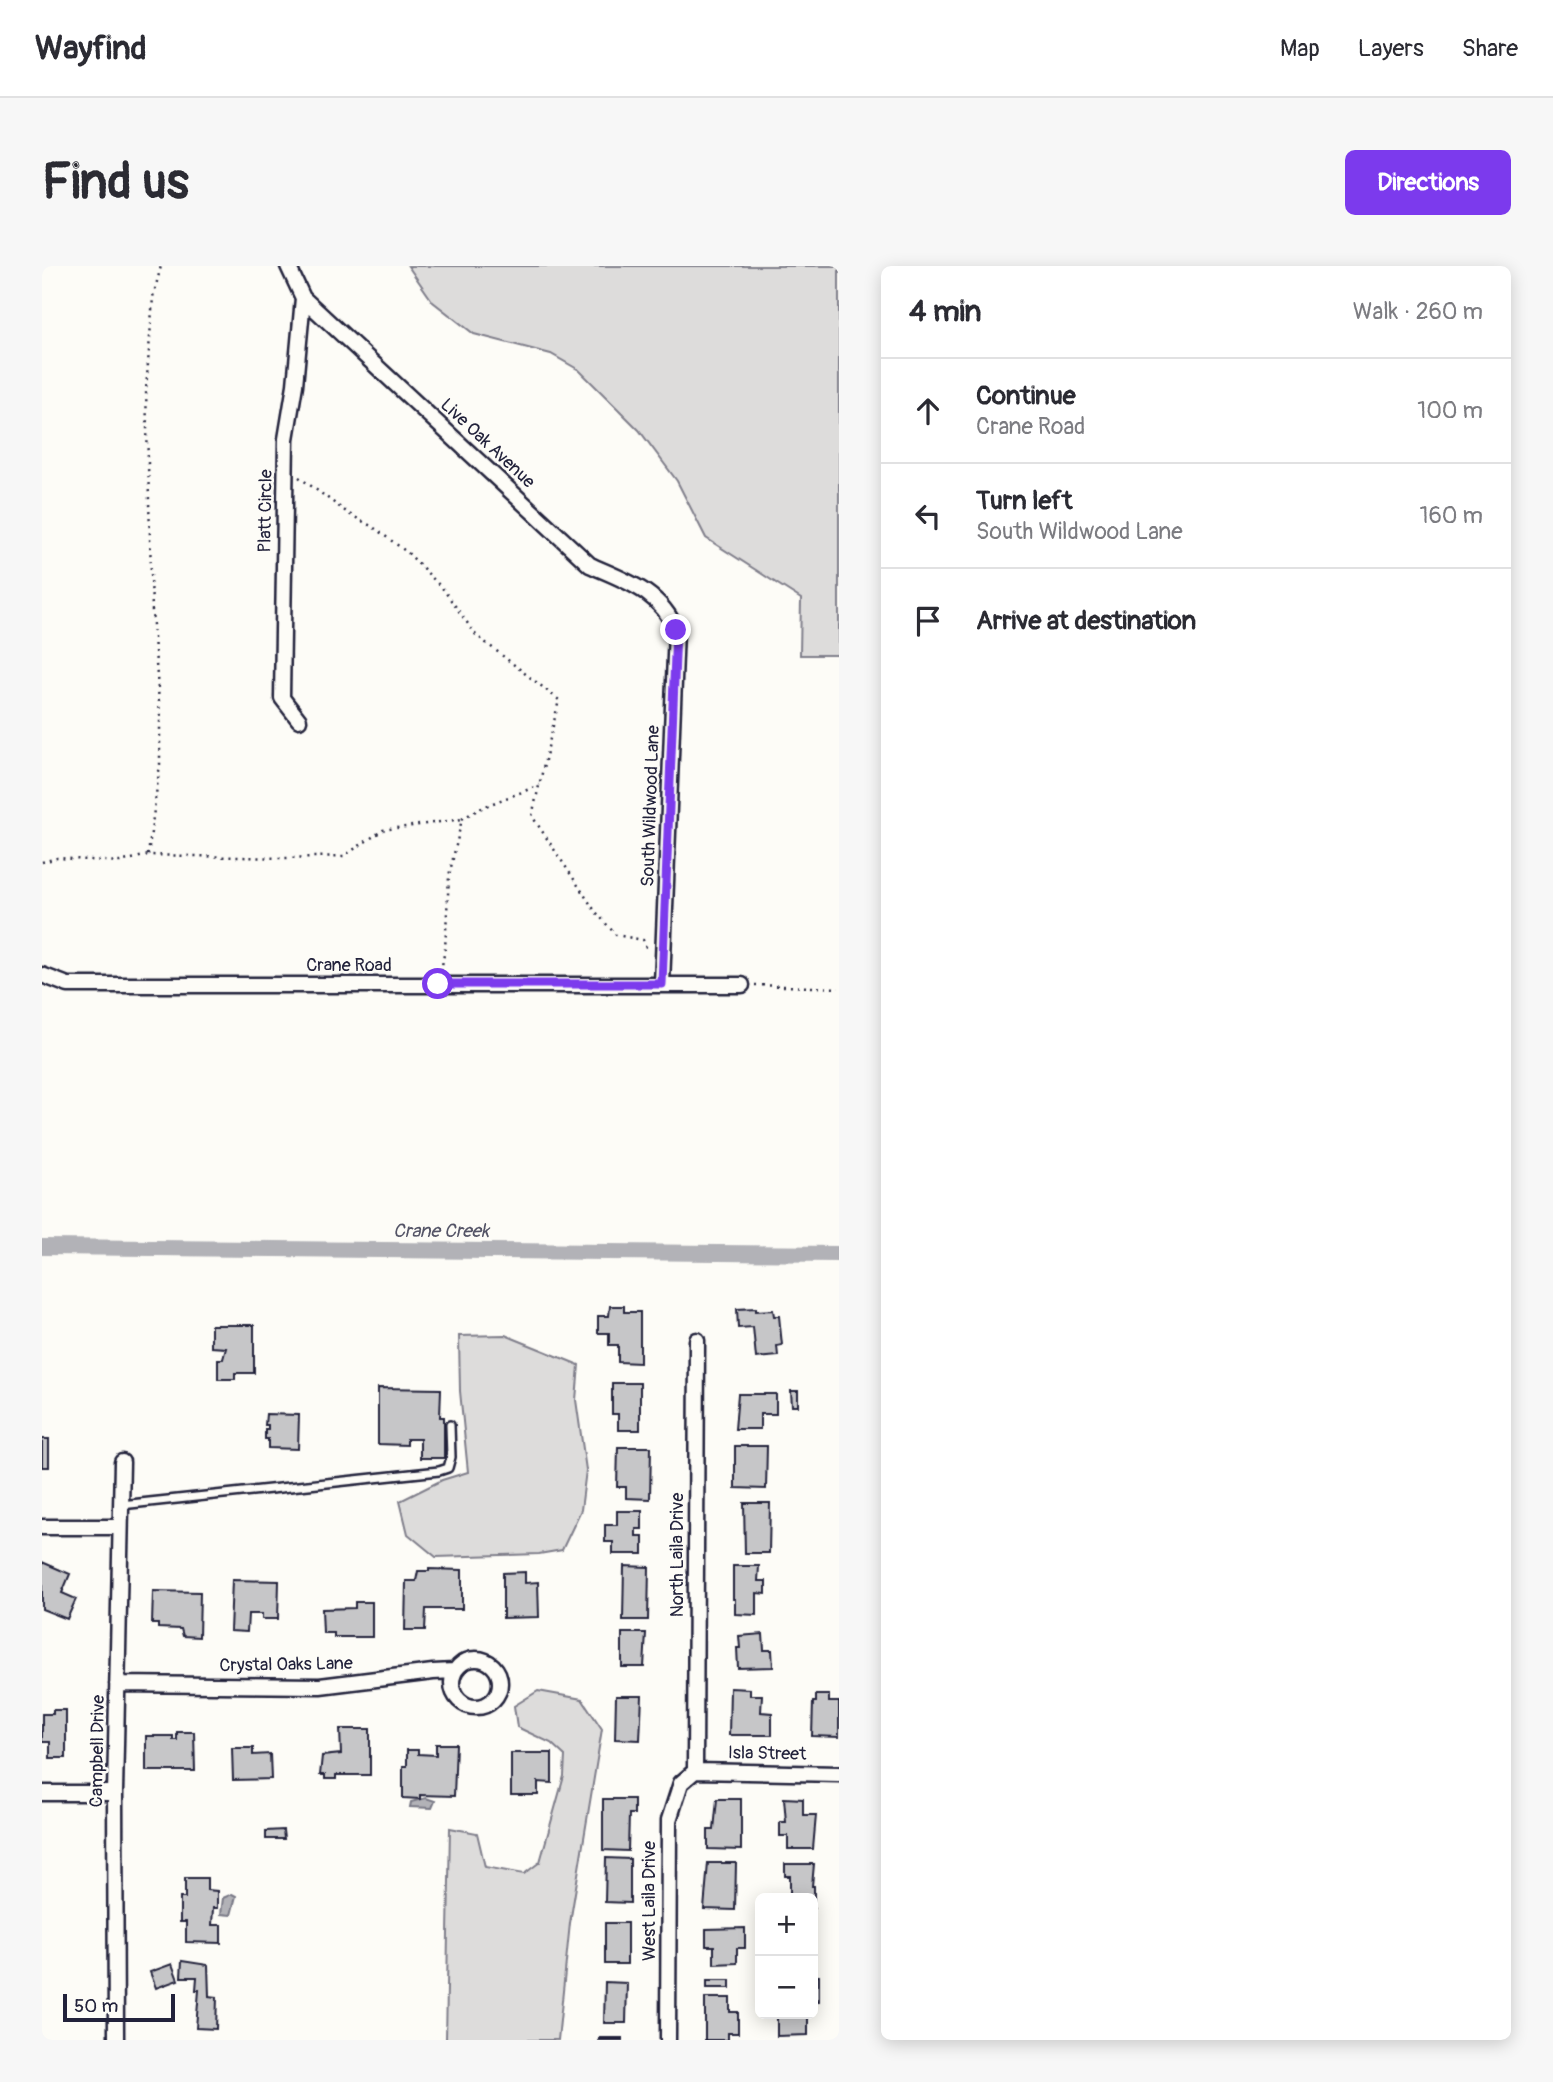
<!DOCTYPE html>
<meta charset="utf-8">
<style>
:root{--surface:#fff;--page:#f7f7f7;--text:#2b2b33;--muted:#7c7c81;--line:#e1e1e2;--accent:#7c3aed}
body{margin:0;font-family:Pangolin,sans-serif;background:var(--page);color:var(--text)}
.controls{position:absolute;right:21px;bottom:21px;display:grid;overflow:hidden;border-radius:10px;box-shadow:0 4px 18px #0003}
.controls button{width:63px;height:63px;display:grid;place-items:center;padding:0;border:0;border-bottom:2px solid var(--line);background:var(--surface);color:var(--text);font:35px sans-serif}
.scale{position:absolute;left:21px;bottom:18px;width:112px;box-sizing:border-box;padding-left:7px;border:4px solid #22223b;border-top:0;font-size:19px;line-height:24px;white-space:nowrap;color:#22223b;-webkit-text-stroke:5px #fdfcf7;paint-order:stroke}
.stop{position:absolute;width:21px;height:21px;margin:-16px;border:5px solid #7c3aed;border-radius:50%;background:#fff}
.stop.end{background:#7c3aed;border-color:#fff;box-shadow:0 2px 7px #0008}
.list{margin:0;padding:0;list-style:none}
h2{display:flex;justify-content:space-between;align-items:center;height:91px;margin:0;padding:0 28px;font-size:30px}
h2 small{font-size:23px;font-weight:400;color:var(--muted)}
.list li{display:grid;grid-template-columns:46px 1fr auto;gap:21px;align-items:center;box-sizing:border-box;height:105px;padding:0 28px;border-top:2px solid var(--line)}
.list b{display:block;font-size:26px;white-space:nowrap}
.list p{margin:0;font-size:23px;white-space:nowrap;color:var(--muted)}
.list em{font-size:23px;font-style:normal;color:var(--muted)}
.icon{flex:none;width:38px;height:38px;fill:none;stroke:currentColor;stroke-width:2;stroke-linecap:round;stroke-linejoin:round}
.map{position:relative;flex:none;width:797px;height:1774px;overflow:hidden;border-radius:10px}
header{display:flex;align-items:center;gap:42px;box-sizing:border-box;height:98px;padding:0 35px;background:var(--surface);border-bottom:2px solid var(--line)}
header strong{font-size:33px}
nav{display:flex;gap:38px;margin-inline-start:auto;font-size:24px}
.intro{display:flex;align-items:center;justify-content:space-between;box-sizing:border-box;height:168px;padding:0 42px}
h1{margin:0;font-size:49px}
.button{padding:18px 32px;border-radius:10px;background:var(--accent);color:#fff;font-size:24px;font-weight:700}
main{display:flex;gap:42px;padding:0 42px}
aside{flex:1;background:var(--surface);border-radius:10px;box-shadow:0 4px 18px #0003}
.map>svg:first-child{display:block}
.green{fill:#dddcdb;stroke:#807f8b;stroke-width:2}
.water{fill:#b2b2b7;stroke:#787885;stroke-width:2}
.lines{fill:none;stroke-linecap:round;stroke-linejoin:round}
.canal{stroke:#b2b2b7;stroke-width:16}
.building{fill:#c6c6c8;stroke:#22223b;stroke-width:2}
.lane-casing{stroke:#22223b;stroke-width:12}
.street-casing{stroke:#22223b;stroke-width:19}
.path{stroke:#22223b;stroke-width:2.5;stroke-dasharray:2 5;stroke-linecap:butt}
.lane{stroke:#fdfcf7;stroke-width:7}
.street{stroke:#fdfcf7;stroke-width:14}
.route{stroke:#7c3aed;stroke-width:9}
.labels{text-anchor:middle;stroke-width:5;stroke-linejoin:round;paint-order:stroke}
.street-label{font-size:18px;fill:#22223b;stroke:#fdfcf7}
.water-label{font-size:19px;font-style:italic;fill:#545466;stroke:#fdfcf7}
</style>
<header>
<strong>Wayfind</strong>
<nav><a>Map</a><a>Layers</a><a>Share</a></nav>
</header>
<div class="intro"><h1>Find us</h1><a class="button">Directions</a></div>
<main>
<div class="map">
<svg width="797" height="1774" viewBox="0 0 797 1774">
<rect width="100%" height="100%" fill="#fdfcf7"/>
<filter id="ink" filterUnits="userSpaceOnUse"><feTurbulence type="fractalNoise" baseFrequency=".0143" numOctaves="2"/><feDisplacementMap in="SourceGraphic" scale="14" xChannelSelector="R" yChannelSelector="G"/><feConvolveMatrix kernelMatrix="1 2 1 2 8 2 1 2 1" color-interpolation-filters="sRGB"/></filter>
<g filter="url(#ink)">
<!-- green -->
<path class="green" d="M366,0H797V389H758L759,333L664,272L635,215L597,164L537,104L509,88L432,68L391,36Z
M463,1069L537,1099L534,1134L544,1204L539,1244L520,1284L497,1288L394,1291L366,1268L358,1235L400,1214L426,1206L418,1125L417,1070Z
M496,1425L540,1433L560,1463L528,1657L516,1774H404L408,1562L435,1567L443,1601L482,1608L498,1596L522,1510L523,1490L509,1477L475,1461L472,1440Z"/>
<!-- water -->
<path class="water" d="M384,1532L393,1535L390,1542L368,1541L369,1536Z
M190,1628L194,1630L189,1649L179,1648L181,1632Z"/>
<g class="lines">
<!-- canal -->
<path class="canal" d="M0,981L797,988"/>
</g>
<!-- building -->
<path class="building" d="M568,1040H582V1046H598V1097L576,1096V1079H567V1067H556V1050H567Z
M714,1042V1045L731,1044L732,1050H737L740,1079L735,1080L736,1090L714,1092L711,1061L696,1062L695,1043Z
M169,1059H212V1107H193V1113H176V1093H181L184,1082L169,1081Z
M570,1117H598V1164H576V1148H570Z
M336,1122L399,1123L398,1151H402V1192H378V1173H365V1179L336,1178Z
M749,1125H756V1140H750Z
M696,1128H734V1148H718V1163H693Z
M224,1148L257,1149L256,1183L226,1182V1173H223V1163H226V1159H223Z
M0,1173H7V1201H0Z
M693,1180H725L724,1223L693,1222Z
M576,1181H609L608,1233L584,1232V1221H575Z
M702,1237H728L727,1287H703Z
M575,1245H600V1263H594V1270H601V1288H571V1276H563V1259H575Z
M0,1296L28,1308L20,1327L34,1333L25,1353L0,1343Z
M582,1300L607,1301L606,1354H581Z
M691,1300H717L716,1315H724V1328L715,1327V1349L693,1348V1333H691Z
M387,1303L420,1304V1343H384L383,1364H363L364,1315H374L376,1305H387Z
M483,1306V1317L496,1316L497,1351L461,1352V1307Z
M190,1314L237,1315L236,1353H220V1348H206L205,1366L188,1365Z
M111,1325L158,1326L157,1371L141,1370L139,1363L116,1362V1358H110Z
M313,1336H330V1371H292V1367H281L280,1343L313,1342Z
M580,1367H604L602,1401H580Z
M721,1368L722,1384H730L731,1401L696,1402L695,1382H698L697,1370Z
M688,1422L708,1423V1429H720L719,1446L730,1447V1469H687Z
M774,1429H787V1436H797V1471L770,1470L771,1436H774Z
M574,1430H600L598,1474L573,1473Z
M11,1444H24V1492H8V1476H0V1448H11Z
M298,1463H328V1509H294V1513H283V1509H278L280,1490L299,1488Z
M135,1466H152L153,1505H104V1470H131V1474H135Z
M394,1478H414L412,1530L378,1529V1533L361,1532V1500H365V1484H376V1488L394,1489Z
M190,1482H211V1489L228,1488L229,1513L191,1514Z
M469,1487H510V1517L496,1516V1529H469Z
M742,1532L761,1533V1549H774L771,1583H746V1570H738V1556H744Z
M561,1533H592V1548H587L586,1585L561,1584Z
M675,1533H699V1584L666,1583V1564H672Z
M241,1564L242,1573H224V1565Z
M564,1592L588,1593V1637L563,1636Z
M666,1597H694L693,1644L662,1643Z
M743,1598H772L770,1620H772V1643L771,1632H748V1610H743Z
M143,1612H165V1624L175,1625V1642H171L170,1659H179V1677L144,1676V1656H138V1632H143Z
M563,1657H585V1698H563Z
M703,1662V1682H695V1697L672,1698V1680H664V1663Z
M140,1695L166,1699L167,1730L175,1731L174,1763L154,1762L157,1724H154L155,1711H139Z
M130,1698L136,1714L114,1722L108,1706Z
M771,1710H777V1736H771Z
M665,1714H688V1722H665Z
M563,1716L585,1717L584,1757H562Z
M663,1732H688V1746H696V1767H686V1774H663Z
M735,1748H766V1769L735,1770Z
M557,1772H581V1774H557Z"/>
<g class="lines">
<defs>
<path id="lane" d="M79,1239L397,1205L406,1202L409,1191L408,1159"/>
<path id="street" d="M246,0L261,32L548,299C584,315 618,325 634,364L620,718
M257,454L240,432L241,365L244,173L253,119L261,32
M0,709L26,719H700
M0,1261H78
M410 1417a24 24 0 1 1 48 0a24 24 0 1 1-48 0Z
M75,1418L278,1420L391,1406L412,1405
M653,1505L655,1074
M653,1505L797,1508
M0,1527H73
M74,1774L73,1527L80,1196
M626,1774L627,1554L639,1517L653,1505"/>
</defs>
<!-- lane casing -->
<use href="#lane" class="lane-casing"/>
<!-- street casing -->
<use href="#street" class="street-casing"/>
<!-- path -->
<path class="path" d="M257,211L307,248L331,261L366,287L401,323L434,369L517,434L490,550L553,645L574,669L601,674L606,686
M106,589L118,498V449L110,346L104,124L111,31L119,0
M0,596L15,592L78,596L106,589L242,592L302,590L341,564L420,553
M399,705L403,683L407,610L420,553C444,537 470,531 497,519
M713,719L797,722"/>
<!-- lane -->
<use href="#lane" class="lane"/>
<!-- street -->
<use href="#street" class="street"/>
</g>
</g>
<g class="lines" filter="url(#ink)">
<!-- route -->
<path class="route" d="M396,718H620L634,364"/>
</g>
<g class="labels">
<!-- street labels -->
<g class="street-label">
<text transform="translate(446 177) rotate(43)" y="6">Live Oak Avenue</text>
<text transform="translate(223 245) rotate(-89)" y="6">Platt Circle</text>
<text transform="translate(608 540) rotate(-88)" y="6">South Wildwood Lane</text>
<text x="307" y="705">Crane Road</text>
<text transform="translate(635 1289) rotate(-90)" y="6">North Laila Drive</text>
<text transform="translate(244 1398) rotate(-1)" y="6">Crystal Oaks Lane</text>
<text transform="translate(55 1485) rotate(-89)" y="6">Campbell Drive</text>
<text transform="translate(725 1487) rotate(1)" y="6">Isla Street</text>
<text transform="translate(607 1635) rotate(-90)" y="6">West Laila Drive</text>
</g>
<!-- water labels -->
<g class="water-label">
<text x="399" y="971">Crane Creek</text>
</g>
</g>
</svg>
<div class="controls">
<button>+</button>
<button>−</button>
</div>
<div class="scale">50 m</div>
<div class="stop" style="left:396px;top:718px"></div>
<div class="stop end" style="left:634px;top:364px"></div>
</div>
<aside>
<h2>4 min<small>Walk · 260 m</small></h2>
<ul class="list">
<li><svg class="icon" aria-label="ahead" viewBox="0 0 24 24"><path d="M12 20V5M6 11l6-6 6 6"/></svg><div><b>Continue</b><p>Crane Road</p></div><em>100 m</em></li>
<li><svg class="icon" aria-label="left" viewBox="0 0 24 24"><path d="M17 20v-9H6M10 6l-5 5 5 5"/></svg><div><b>Turn left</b><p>South Wildwood Lane</p></div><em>160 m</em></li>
<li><svg class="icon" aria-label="arrive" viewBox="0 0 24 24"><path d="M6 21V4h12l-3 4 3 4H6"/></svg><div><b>Arrive at destination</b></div></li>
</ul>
</aside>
</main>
